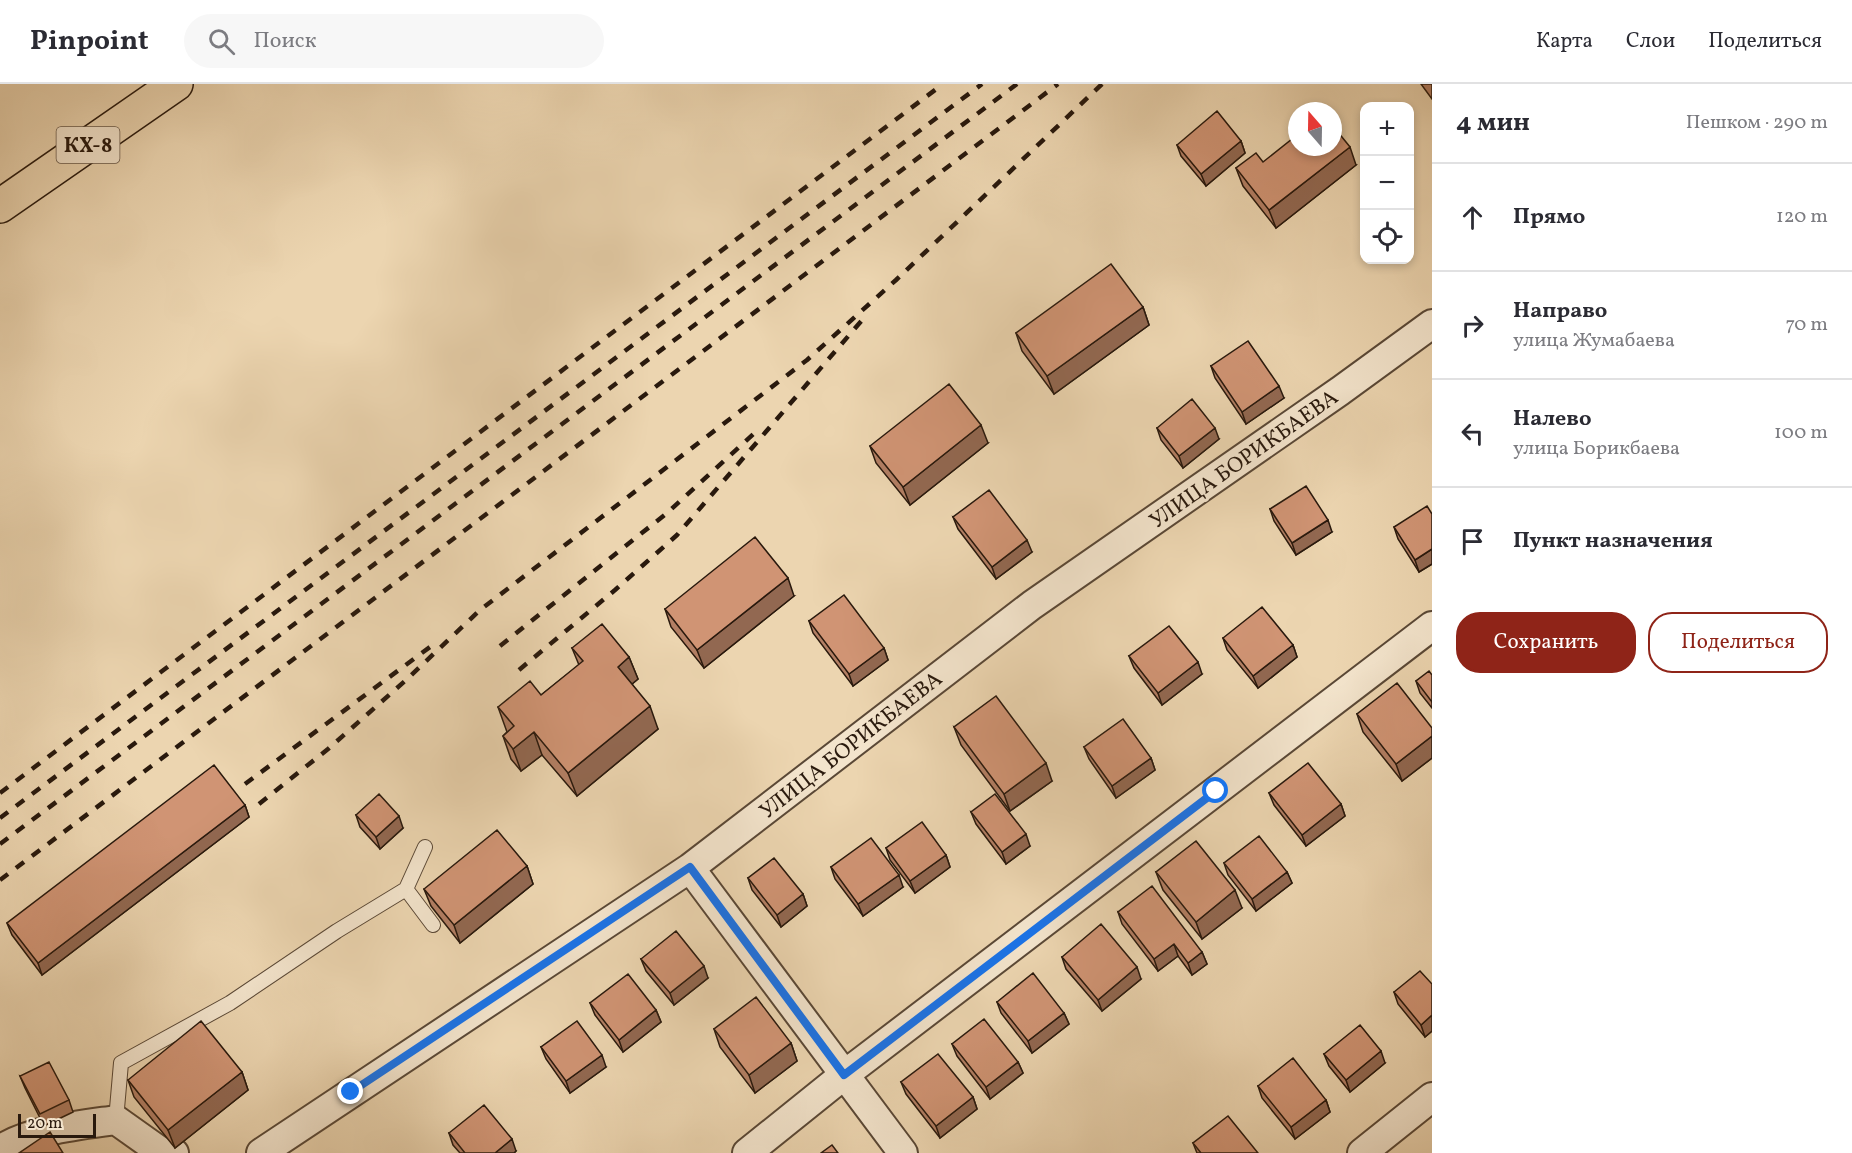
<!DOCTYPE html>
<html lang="ru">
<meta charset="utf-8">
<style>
:root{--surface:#fff;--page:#f7f7f7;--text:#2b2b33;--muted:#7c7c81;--line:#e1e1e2;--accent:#8f2418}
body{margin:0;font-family:Vollkorn,serif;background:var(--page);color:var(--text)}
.controls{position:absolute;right:18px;top:18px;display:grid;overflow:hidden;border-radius:12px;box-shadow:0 3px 9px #0003}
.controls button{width:54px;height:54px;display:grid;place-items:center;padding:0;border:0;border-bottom:2px solid var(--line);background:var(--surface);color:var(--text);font:30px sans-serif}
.compass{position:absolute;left:1288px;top:18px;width:54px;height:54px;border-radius:50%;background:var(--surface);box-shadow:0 3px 9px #0003;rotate:340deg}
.scale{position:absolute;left:18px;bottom:15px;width:78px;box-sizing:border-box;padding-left:6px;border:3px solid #29190d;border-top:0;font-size:16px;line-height:21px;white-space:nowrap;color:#29190d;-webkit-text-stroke:4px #f3e4cc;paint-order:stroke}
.stop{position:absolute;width:18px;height:18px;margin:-14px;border:4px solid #1a73e8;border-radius:50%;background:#fff}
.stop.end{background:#1a73e8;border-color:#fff;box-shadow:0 2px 6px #0008}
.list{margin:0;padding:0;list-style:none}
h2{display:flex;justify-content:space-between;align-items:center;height:78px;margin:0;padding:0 24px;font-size:26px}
h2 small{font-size:20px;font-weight:400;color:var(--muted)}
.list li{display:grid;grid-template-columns:39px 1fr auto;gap:18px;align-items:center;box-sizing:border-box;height:108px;padding:0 24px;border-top:2px solid var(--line)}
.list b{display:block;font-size:22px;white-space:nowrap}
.list p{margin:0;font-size:20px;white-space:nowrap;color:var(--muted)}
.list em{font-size:20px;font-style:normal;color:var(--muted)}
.actions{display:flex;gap:12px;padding:18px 24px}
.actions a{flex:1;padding:14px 0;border:2px solid var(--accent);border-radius:24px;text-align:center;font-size:21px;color:var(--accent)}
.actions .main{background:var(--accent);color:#fff}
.icon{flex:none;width:33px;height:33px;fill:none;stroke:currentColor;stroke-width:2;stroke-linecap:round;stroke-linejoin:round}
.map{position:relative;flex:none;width:1432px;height:1069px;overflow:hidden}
header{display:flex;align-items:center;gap:36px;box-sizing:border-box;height:84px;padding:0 30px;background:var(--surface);border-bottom:2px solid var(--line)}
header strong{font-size:28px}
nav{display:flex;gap:33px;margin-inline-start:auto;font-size:21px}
.search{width:420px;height:54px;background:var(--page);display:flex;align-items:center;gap:15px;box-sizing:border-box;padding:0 21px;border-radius:33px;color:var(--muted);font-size:22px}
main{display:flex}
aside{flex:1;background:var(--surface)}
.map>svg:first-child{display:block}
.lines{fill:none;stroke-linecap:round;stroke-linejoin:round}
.service-casing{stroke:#5a4836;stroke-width:16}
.minor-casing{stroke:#5a4836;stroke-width:32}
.primary-casing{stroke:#29190d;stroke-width:36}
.service{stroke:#f3e4cc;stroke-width:14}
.minor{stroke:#f3e4cc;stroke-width:28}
.primary{stroke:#ecd5b0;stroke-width:33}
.rail{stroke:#29190d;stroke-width:4.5;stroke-dasharray:10 10;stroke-linecap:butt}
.wall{fill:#b37f64;stroke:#29190d;stroke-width:1.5}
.shaded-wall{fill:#926851;stroke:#29190d;stroke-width:1.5}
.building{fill:#d09474;stroke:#29190d;stroke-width:1.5}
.route{stroke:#1a73e8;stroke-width:8}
.labels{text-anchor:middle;stroke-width:6;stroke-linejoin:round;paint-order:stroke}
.shield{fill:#f3e4cc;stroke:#665646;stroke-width:1.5}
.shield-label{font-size:21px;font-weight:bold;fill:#29190d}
.street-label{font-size:22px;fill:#29190d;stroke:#f3e4cc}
</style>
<header>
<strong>Pinpoint</strong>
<div class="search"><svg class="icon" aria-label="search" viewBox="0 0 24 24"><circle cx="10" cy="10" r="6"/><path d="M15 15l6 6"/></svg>Поиск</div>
<nav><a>Карта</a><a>Слои</a><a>Поделиться</a></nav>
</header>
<main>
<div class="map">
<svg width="1432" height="1069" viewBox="0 0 1432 1069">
<rect width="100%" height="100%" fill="#ecd5b0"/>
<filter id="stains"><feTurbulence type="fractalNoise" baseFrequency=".00333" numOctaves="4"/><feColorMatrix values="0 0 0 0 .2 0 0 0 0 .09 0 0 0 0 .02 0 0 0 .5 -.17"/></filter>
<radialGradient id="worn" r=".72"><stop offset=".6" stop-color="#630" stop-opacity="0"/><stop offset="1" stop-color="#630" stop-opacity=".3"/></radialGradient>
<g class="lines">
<defs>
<path id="service" d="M406,805L433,841
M116,1036L121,979L230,919L337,847L406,805L425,763"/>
<path id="minor" d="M690,784L903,1069
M0,1066C29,1046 81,1041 116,1036L161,1068L174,1069
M261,1069L690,784L1032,521L1340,307L1432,240
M747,1069L844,991L1432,542
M1362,1069L1432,1013"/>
<path id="primary" d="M0,122L176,0"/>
</defs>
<!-- service casing -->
<use href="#service" class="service-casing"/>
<!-- minor casing -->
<use href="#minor" class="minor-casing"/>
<!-- primary casing -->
<use href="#primary" class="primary-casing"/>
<!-- service -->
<use href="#service" class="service"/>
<!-- minor -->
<use href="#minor" class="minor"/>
<!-- primary -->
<use href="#primary" class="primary"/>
<!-- rail -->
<path class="rail" d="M500,562L667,429L759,345
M519,586L615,506L677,451L863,235
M245,700L434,560
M0,709L943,0
M259,720L328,665L406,596L480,526L807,276L896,196L1102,0
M0,734L982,0
M0,760L1017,0
M0,796L1058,0"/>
</g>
<!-- wall -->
<path class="wall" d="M1421,0H1432V15Z
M1241,57L1245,69L1206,102L1181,72L1177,61Z
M1263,78L1356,81L1276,144L1243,102L1236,84Z
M1143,223L1149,241L1054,310L1022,267L1016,249Z
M1211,282L1284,314L1246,340L1215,294Z
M1157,344L1219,355L1183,384L1161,356Z
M988,359L910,421L876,379L870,362Z
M1270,425L1332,448L1296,471L1274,437Z
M1432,430V480L1419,488L1398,455L1394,443Z
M953,433L1032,468L996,495L958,445Z
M794,512L704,584L671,543L665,525Z
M809,537L884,564L888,576L853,602L813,549Z
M1223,554L1293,561L1297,573L1258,604L1227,566Z
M572,564L629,573L638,595L632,600L658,645L577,712L542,671L521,687L511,675L503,652L507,648L498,623L541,611L579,581Z
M1129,572L1202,590L1162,621L1134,584Z
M1432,591V624L1420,609L1416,597Z
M1357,630L1432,644V674L1402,697L1363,648Z
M954,643L1052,697L1010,727L961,661Z
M1084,663L1151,674L1155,686L1116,714L1089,675Z
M1269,709L1341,720L1345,732L1306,762L1274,721Z
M245,721L249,733L42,891L12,851L7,839Z
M971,728L1030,762L1006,780L976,740Z
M356,731L403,744L380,765L360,743Z
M886,764L946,771L950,783L915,809L890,776Z
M1224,779L1287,788L1292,799L1256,827L1228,791Z
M527,782L533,800L460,859L431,822L424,805Z
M831,783L903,803L863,832L835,795Z
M1156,788L1242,824L1202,855L1163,806Z
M748,794L803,810L807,822L781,843L752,806Z
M1118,828L1202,868L1207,880L1192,891L1178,872L1158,887L1122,840Z
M1062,873L1141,895L1102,927L1066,885Z
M641,875L708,894L674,921L646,887Z
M1432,900V947L1425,953L1398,920L1394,908Z
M997,918L1064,929L1069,940L1032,969L1001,929Z
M590,919L656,926L661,938L623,968L595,931Z
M714,945L791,959L797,977L755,1009L720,963Z
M952,960L1018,978L1023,989L990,1015L957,972Z
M541,963L606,983L570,1009L546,975Z
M1324,970L1385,979L1350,1008L1329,982Z
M242,988L248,1006L175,1064L134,1013L128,996Z
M20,992L69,1016L73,1028L44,1042L25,1004Z
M901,998L973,1013L977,1025L940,1054L906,1010Z
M1258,1002L1326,1016L1330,1028L1295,1055L1262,1014Z
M449,1049L516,1067L514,1069H460L453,1061Z
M1193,1059L1258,1069H1197Z"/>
<!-- shaded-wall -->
<path class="shaded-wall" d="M1241,57L1245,69L1206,102L1201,90Z
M1350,63L1356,81L1276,144L1269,126Z
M1143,223L1149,241L1054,310L1047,292Z
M1279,302L1284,314L1246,340L1242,328Z
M981,341L988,359L910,421L903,403Z
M1215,344L1219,355L1183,384L1179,372Z
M1328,436L1332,448L1296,471L1292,459Z
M1027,456L1032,468L996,495L992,483Z
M1432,465V480L1419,488L1415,476Z
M788,494L794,512L704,584L697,566Z
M1293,561L1297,573L1258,604L1253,592Z
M884,564L888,576L853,602L849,590Z
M629,573L638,595L626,605L618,583Z
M1198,578L1202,590L1162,621L1158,609Z
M650,622L658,645L577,712L568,689Z
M534,648L542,671L521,687L513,665Z
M1432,652V674L1402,697L1396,680Z
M1151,674L1155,686L1116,714L1112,702Z
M1046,679L1052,697L1010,727L1004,710Z
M1341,720L1345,732L1306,762L1302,751Z
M245,721L249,733L42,891L38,879Z
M399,732L403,744L380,765L376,753Z
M1026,750L1030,762L1006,780L1002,768Z
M946,771L950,783L915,809L910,797Z
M527,782L533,800L460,859L454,841Z
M1287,788L1292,799L1256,827L1252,815Z
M899,791L903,803L863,832L858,820Z
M1235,806L1242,824L1202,855L1196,838Z
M803,810L807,822L781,843L777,831Z
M1174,860L1178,872L1158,887L1154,875Z
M1202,868L1207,880L1192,891L1188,879Z
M704,882L708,894L674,921L670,909Z
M1137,883L1141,895L1102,927L1098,916Z
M656,926L661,938L623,968L619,956Z
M1064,929L1069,940L1032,969L1028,957Z
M1432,931V947L1425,953L1421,941Z
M791,959L797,977L755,1009L749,991Z
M1381,967L1385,979L1350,1008L1346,996Z
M602,971L606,983L570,1009L566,997Z
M1018,978L1023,989L990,1015L986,1003Z
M242,988L248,1006L175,1064L168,1046Z
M973,1013L977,1025L940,1054L936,1042Z
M1326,1016L1330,1028L1295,1055L1291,1043Z
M512,1055L516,1067L514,1069H495Z"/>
<!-- building -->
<path class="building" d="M1318,22L1322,27H1311Z
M1217,27L1241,57L1201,90L1177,61Z
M1333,42L1350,63L1269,126L1236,84L1256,69L1263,78L1297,51V63H1333Z
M1111,180L1143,223L1047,292L1016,249Z
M1248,257L1279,302L1242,328L1211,282Z
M949,300L981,341L903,403L870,362Z
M1192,315L1215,344L1179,372L1157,344Z
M1306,402L1328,436L1292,459L1270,425Z
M989,406L1027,456L992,483L953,433Z
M1427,422L1432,430V465L1415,476L1394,443Z
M755,453L788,494L697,566L665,525Z
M844,511L884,564L849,590L809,537Z
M1262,523L1293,561L1253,592L1223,554Z
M602,540L629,573L618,583L650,622L568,689L534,648L513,665L503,652L514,642L498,623L530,597L541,611L583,577L572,564Z
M1169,542L1198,578L1158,609L1129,572Z
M1429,587L1432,591V618L1416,597Z
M1397,599L1432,644V652L1396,680L1357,630Z
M996,612L1046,679L1004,710L954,643Z
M1123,635L1151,674L1112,702L1084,663Z
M1308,679L1341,720L1302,751L1269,709Z
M214,681L245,721L38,879L7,839Z
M379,710L399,732L376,753L356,731Z
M995,710L1026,750L1002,768L971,728Z
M922,738L946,771L910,797L886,764Z
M497,746L527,782L454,841L424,805Z
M1259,752L1287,788L1252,815L1224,779Z
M871,754L899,791L858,820L831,783Z
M1196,757L1235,806L1196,838L1156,788Z
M774,774L803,810L777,831L748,794Z
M1152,802L1202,868L1188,879L1174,860L1154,875L1118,828Z
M1101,840L1137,883L1098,916L1062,873Z
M676,847L704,882L670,909L641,875Z
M1420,887L1432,900V931L1421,941L1394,908Z
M1033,889L1064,929L1028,957L997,918Z
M628,890L656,926L619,956L590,919Z
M756,913L791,959L749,991L714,945Z
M984,935L1018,978L986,1003L952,960Z
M201,937L242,988L168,1046L128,996Z
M577,937L602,971L566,997L541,963Z
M1360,941L1381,967L1346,996L1324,970Z
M938,970L973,1013L936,1042L901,998Z
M1293,974L1326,1016L1291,1043L1258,1002Z
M49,978L69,1016L40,1030L20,992Z
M484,1021L512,1055L495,1069H465L449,1049Z
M1228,1032L1258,1069H1201L1193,1059Z
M50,1048L63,1069H19Z
M832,1061L838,1069H821Z"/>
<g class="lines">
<!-- route -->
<path class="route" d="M351,1008L690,783L844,991L1216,707"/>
</g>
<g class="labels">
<!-- shield labels -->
<rect class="shield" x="56.5" y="43" width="63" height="36" rx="4.5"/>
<g class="shield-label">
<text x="88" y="68">КХ-8</text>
</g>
<!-- street labels -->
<g class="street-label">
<text transform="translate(1243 374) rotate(-35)" y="8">УЛИЦА БОРИКБАЕВА</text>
<text transform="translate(850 660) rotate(-38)" y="8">УЛИЦА БОРИКБАЕВА</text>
</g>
</g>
<rect width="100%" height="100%" filter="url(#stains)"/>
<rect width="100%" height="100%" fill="url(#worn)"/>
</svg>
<div class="controls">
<button>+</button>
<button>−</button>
<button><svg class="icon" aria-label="locate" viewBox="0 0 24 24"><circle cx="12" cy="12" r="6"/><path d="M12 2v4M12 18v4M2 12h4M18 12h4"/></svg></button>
</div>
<svg class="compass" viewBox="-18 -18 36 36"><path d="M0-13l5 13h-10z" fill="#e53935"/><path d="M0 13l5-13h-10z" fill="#7c7c81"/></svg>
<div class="scale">20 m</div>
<div class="stop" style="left:1216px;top:707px"></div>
<div class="stop end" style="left:351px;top:1008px"></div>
</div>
<aside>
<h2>4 мин<small>Пешком · 290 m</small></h2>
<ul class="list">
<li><svg class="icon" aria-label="ahead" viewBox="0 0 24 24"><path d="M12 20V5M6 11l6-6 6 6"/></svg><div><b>Прямо</b></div><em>120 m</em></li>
<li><svg class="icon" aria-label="right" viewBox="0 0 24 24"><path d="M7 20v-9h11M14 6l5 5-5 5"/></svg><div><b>Направо</b><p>улица Жумабаева</p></div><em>70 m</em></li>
<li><svg class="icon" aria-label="left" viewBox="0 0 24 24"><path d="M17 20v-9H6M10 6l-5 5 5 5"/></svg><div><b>Налево</b><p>улица Борикбаева</p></div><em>100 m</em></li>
<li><svg class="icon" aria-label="arrive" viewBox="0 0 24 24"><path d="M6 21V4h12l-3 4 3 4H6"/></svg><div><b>Пункт назначения</b></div></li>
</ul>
<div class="actions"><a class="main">Сохранить</a><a>Поделиться</a></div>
</aside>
</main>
